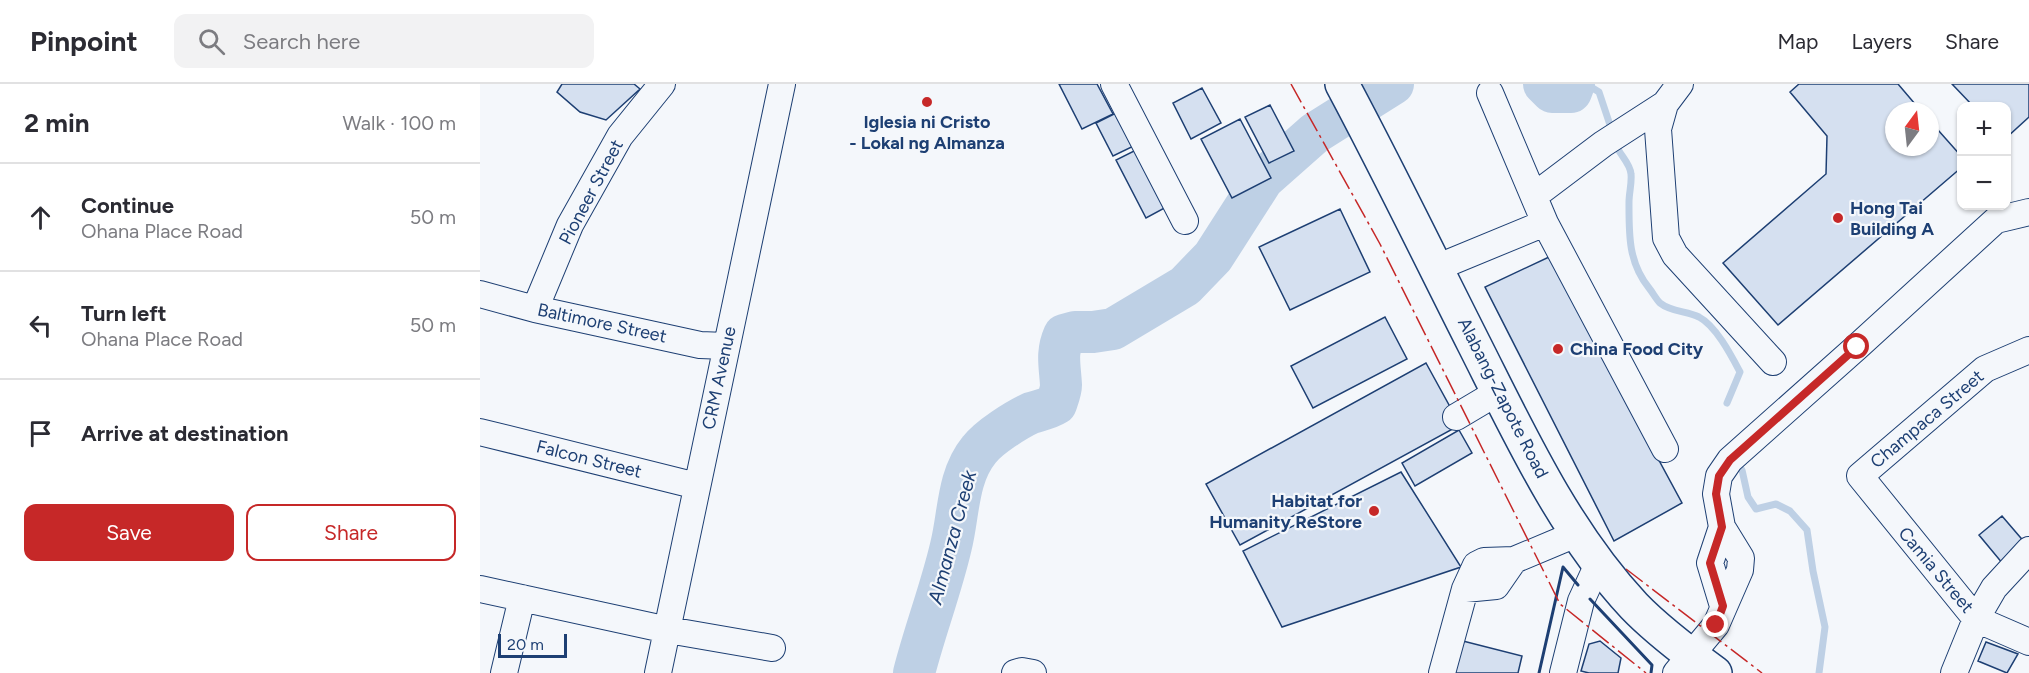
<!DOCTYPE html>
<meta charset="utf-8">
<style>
:root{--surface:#fff;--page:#f2f2f3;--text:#2b2b33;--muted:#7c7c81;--line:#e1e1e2;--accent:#c62828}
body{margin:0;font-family:Figtree,sans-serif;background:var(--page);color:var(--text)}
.controls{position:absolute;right:18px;top:18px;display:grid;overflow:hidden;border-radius:12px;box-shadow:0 2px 4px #0004}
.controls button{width:54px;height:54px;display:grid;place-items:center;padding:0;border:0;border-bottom:2px solid var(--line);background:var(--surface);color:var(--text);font:30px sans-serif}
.compass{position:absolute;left:1405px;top:18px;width:54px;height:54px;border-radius:50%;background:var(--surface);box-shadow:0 2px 4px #0004;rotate:15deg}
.scale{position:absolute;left:18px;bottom:15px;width:69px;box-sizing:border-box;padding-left:6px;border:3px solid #1d3f73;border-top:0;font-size:16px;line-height:21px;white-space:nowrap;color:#1d3f73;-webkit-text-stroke:4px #f4f7fb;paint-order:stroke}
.stop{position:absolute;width:18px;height:18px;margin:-14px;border:4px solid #c62828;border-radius:50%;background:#fff}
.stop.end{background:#c62828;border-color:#fff;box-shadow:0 2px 6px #0008}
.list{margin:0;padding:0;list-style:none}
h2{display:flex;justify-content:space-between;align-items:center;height:78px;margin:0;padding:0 24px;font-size:26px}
h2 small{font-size:20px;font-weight:400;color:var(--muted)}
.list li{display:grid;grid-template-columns:39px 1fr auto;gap:18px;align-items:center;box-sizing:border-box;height:108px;padding:0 24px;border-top:2px solid var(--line)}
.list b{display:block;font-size:22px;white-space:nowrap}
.list p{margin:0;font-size:20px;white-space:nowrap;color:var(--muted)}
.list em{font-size:20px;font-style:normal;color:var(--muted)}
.actions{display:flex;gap:12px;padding:18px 24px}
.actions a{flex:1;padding:14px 0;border:2px solid var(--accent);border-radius:12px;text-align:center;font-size:21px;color:var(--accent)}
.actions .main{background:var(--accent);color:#fff}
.icon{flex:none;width:33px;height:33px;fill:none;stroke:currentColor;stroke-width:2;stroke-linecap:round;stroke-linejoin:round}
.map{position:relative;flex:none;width:1549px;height:589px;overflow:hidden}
header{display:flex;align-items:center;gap:36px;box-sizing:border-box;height:84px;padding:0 30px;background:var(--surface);border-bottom:2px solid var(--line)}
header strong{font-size:28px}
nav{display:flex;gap:33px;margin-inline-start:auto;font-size:21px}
.search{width:420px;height:54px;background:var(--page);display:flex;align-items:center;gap:15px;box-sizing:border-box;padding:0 21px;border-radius:12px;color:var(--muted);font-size:22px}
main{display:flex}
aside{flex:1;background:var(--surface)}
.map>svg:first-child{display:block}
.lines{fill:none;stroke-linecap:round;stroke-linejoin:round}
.stream{stroke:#bed0e5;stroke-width:7}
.river{stroke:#bed0e5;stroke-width:42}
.building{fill:#d5e0f0;stroke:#1d3f73;stroke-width:1.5}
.minor-casing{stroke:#1d3f73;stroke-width:28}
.highway-casing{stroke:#1d3f73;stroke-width:36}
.minor{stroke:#f4f7fb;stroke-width:26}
.highway{stroke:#f4f7fb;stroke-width:33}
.wall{stroke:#1d3f73;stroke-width:3}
.power{stroke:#c62828;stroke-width:1.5;stroke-dasharray:21 4.5 3 4.5;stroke-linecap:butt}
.route{stroke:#c62828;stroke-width:8}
.poi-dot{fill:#c62828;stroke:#f4f7fb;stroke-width:2}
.labels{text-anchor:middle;stroke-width:4.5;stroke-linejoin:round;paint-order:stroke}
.poi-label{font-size:18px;font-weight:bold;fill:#1d3f73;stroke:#f4f7fb;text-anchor:start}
.street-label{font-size:18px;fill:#1d3f73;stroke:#f4f7fb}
.water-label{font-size:20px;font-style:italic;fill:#1d3f73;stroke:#f4f7fb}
</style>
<header>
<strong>Pinpoint</strong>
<div class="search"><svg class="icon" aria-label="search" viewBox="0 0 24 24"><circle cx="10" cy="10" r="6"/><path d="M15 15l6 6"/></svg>Search here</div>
<nav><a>Map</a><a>Layers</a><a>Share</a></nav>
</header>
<main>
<aside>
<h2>2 min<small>Walk · 100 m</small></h2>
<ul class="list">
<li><svg class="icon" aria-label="ahead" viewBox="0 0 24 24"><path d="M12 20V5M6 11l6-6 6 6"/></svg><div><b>Continue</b><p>Ohana Place Road</p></div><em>50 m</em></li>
<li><svg class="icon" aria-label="left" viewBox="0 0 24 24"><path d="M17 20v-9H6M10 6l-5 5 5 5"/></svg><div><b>Turn left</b><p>Ohana Place Road</p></div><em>50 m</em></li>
<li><svg class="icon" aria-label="arrive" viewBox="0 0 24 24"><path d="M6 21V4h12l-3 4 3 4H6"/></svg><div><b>Arrive at destination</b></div></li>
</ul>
<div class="actions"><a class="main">Save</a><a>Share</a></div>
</aside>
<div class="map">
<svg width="1549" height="589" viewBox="0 0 1549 589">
<rect width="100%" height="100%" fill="#f4f7fb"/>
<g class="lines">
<!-- stream -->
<path class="stream" d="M1106,0L1119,8L1132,47
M1135,58C1138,70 1150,78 1151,90C1152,99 1149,109 1149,118C1149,150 1148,178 1169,204C1173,209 1176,215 1180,219C1191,228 1207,227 1219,233C1236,242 1251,271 1260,288L1247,319
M1262,386L1268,413L1276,425L1296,420L1310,427L1327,446L1333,487L1345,543L1339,589"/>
<!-- river -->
<path class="river" d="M1064,0L1072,8H1091L1094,0
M434,589C445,546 461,505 471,462C479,430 477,393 499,366C509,353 536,336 551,329C560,326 568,325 576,320C578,314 581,307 581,301C580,282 576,269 584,251L595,248H613L633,245L705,202L733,173L783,95L835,49L913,0"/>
</g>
<!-- building -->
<path class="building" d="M82,0H154L160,5L126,36L100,28L77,8Z
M579,0H617L633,30L602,45Z
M1319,0H1418L1441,27H1414V63H1450V37L1482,73V83L1298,241L1243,179L1346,90L1347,52L1310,8Z
M1472,0H1549V33L1526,54V22H1493Z
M722,4L741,39L711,55L693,19Z
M790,21L814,67L789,79L765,33Z
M644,25L662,58L633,72L616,39Z
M760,35L791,94L752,114L721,55Z
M662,63L692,120L666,134L636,76Z
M860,125L890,188L810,226L779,163Z
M1069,173L1202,419L1134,457L1005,203Z
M905,233L927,275L833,324L811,282Z
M946,279L980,341L760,461L726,400Z
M979,346L992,369L935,402L922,379Z
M921,388L981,483L802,543L763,467Z
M1522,432L1546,460L1523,480L1499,451Z
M979,556L1042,572L1038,589H971Z
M1120,557L1141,574L1138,589H1109L1101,587L1109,560Z
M1506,558L1538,570L1527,589L1498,577Z"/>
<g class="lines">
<defs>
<path id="minor" d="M634,0L705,137
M1200,0L1185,20L1178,45L1186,154L1195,171L1293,278
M1010,9L1065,139L1185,365
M1054,112L1123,60L1185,20
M956,184L1065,139
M0,210L55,225L220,261L246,262
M55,225L90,141L140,52L182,0
M1549,266L1505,285L1380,392L1496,535L1549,558
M976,333L1018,308
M0,348L217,402
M1242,443L1230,479L1243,522
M0,505L188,546L292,564
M985,505L1016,502L1034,476
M24,589L42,514
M178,589L302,0
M535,589L542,587L553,589
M962,589L985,505L996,481L1004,477L1034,476L1096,450
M1083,589L1101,517L1118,480
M1196,589L1236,541L1260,486L1261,474L1242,443L1236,410L1239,392L1250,376L1377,263L1516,136L1549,128
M1474,589L1496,535L1514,504L1549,466"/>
<path id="highway" d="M862,0C908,86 950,173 994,260C1040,351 1084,447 1154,522C1176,545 1209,570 1235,589"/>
</defs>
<!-- minor casing -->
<use href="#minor" class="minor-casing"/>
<!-- highway casing -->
<use href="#highway" class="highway-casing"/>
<!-- minor -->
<use href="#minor" class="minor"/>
<!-- highway -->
<use href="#highway" class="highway"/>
<!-- wall -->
<path class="wall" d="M1110,515L1172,581L1171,589
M1059,589L1083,483L1098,501"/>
<!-- power -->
<path class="power" d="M811,0L900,160L1080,520L1166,589
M1146,485L1282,589"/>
</g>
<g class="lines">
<!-- route -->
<path class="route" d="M1236,541L1243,522L1230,479L1242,443L1236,410L1239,392L1250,376L1377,263"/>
</g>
<!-- markers -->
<g class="poi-dot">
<circle cx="447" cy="18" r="6"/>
<circle cx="1358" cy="134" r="6"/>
<circle cx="1078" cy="265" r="6"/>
<circle cx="894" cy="427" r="6"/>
</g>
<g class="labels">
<!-- poi labels -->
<g class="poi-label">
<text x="447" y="44" text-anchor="middle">Iglesia ni Cristo<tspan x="447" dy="21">- Lokal ng Almanza</tspan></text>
<text x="1370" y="130">Hong Tai<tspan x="1370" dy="21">Building A</tspan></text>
<text x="1090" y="271">China Food City</text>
<text x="882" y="423" text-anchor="end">Habitat for<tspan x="882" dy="21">Humanity ReStore</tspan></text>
</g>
<!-- street labels -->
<g class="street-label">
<text transform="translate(111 108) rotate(-62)" y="6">Pioneer Street</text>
<text transform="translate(122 239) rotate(12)" y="6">Baltimore Street</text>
<text transform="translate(239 294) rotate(-78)" y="6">CRM Avenue</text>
<text transform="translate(1023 314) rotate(63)" y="6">Alabang-Zapote Road</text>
<text transform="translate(1447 335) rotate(-40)" y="6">Champaca Street</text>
<text transform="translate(109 375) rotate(14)" y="6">Falcon Street</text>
<text transform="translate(1456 486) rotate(50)" y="6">Camia Street</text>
</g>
<!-- water labels -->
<g class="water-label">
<text transform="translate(472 453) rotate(-75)" y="7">Almanza Creek</text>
</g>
</g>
</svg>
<div class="controls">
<button>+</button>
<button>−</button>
</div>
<svg class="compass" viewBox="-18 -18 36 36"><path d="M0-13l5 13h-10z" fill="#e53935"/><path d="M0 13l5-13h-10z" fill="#7c7c81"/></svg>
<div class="scale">20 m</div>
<div class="stop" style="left:1377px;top:263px"></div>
<div class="stop end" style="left:1236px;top:541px"></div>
</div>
</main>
